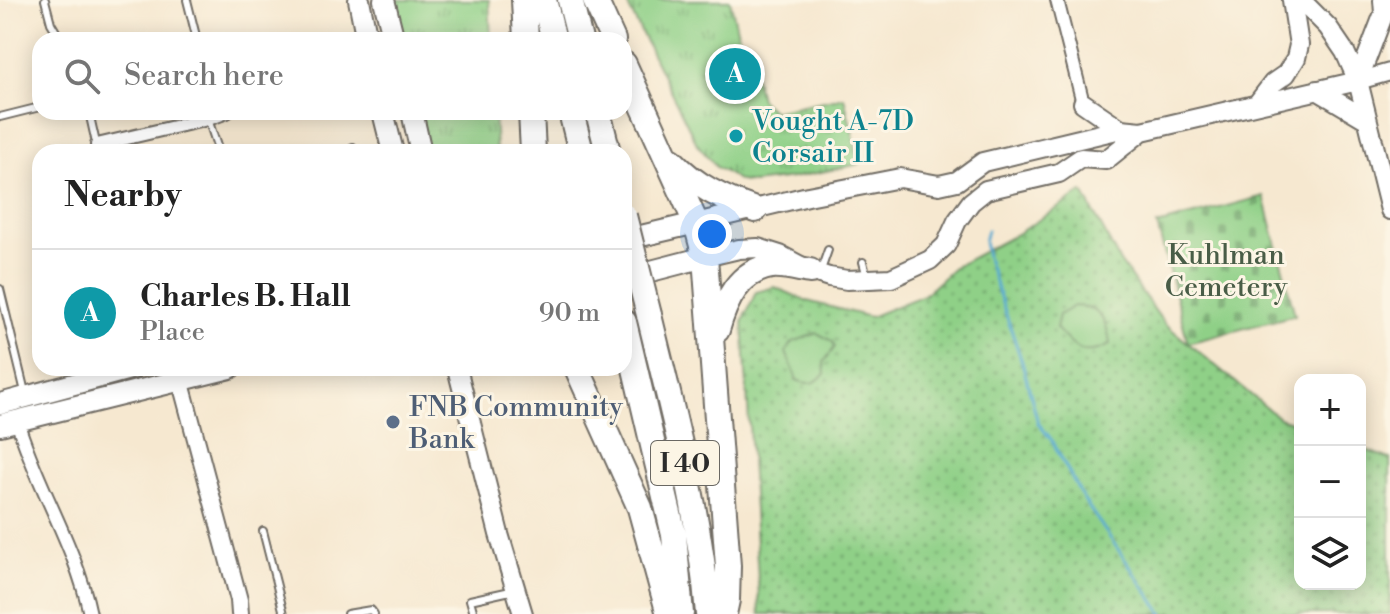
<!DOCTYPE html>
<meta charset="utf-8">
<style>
:root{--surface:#fff;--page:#f2f2f2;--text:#222;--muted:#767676;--line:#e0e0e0;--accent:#111827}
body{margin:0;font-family:"Libre Bodoni",serif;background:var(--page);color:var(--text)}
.controls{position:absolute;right:24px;bottom:24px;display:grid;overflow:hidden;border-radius:16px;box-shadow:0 4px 20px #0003}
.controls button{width:72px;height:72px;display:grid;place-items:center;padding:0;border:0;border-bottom:2px solid var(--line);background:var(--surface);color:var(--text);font:40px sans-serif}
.you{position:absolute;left:712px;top:234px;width:28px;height:28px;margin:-20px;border:6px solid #fff;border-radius:50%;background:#1a73e8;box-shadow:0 0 0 12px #1a73e833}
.badge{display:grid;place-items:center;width:52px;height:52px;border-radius:50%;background:var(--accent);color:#fff;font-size:26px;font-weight:700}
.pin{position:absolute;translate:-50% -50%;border:4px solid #fff;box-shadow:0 2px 8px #0006}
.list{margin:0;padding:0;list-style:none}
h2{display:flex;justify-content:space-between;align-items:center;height:104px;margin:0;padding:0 32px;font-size:34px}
h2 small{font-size:26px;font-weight:400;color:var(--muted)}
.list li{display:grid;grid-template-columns:52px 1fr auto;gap:24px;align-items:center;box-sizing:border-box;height:128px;padding:0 32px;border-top:2px solid var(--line)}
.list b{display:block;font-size:30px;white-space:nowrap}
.list p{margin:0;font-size:26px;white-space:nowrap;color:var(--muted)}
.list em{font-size:26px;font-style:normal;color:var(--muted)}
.icon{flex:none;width:44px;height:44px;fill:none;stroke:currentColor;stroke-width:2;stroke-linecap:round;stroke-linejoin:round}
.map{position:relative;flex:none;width:1390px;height:614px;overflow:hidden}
.search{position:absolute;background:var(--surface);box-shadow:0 4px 20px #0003;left:32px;top:32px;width:600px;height:88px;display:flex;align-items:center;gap:20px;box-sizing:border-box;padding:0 28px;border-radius:24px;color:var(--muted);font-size:30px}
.panel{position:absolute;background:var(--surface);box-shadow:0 4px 20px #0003;left:32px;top:144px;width:600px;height:232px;border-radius:24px}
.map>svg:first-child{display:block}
.grass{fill:url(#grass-dots);stroke:#5d7e59;stroke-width:2}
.cemetery{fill:url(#cemetery-stones);stroke:#5d7e59;stroke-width:2}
.park{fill:url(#park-tufts);stroke:#5d7e59;stroke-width:2}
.pitch{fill:#8fd087;stroke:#5d7e59;stroke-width:2}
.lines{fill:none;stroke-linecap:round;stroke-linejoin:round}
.stream{stroke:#55aad1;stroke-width:3}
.service-casing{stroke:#726d65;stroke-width:10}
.minor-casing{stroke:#726d65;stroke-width:16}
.tertiary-casing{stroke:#726d65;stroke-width:20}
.secondary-casing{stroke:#726d65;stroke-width:22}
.primary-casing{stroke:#726d65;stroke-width:24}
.motorway-casing{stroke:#726d65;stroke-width:28}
.service{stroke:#fff;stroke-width:6}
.minor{stroke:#fff;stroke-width:12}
.tertiary{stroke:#fff;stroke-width:16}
.secondary{stroke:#fff;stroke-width:18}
.primary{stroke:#fff;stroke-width:20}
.motorway{stroke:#fff;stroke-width:24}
.motorway-bridge-casing{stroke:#726d65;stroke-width:28;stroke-linecap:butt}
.motorway-bridge{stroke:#fff;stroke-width:24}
.culture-dot{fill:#0f9aa8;stroke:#fcf5e5;stroke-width:3}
.service-dot{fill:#5c6f8a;stroke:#fcf5e5;stroke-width:3}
.labels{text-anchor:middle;stroke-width:6;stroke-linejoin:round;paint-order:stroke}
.shield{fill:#fcf5e5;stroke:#6a6863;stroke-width:2}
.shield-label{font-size:26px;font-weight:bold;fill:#2b2b2b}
.culture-label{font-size:28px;fill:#0d838f;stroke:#fcf5e5;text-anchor:start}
.park-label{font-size:28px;fill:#495d47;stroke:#fcf5e5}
.service-label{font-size:28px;fill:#4e5e75;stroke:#fcf5e5;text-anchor:start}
</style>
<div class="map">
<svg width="1390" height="614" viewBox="0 0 1390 614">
<defs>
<pattern id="grass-dots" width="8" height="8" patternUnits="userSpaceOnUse" patternTransform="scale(2)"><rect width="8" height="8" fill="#8fd087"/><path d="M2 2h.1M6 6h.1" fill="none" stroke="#75a96f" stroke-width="1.8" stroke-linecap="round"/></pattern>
<pattern id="cemetery-stones" width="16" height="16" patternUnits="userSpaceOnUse" patternTransform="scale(2)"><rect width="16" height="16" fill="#8fd087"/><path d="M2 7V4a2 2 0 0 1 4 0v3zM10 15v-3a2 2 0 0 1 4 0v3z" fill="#75a96f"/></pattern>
<pattern id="park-tufts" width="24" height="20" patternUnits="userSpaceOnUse" patternTransform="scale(2)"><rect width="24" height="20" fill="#8fd087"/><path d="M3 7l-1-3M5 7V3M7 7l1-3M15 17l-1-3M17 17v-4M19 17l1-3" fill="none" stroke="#75a96f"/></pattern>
</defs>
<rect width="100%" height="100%" fill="#fcf5e5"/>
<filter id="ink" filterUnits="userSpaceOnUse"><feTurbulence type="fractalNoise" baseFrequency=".0125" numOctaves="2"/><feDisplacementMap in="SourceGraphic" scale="16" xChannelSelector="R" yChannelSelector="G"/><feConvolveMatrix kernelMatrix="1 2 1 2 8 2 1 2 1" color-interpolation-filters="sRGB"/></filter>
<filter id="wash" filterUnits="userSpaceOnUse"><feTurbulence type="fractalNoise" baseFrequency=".006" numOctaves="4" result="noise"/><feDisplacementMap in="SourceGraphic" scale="32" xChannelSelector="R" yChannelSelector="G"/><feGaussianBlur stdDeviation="1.8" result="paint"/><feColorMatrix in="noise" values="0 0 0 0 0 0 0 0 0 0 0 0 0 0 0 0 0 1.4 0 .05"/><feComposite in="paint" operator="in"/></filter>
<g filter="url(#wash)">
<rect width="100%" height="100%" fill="#f6e8d0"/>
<!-- grass -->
<path class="grass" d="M1083,192L1120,262L1164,323L1279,418L1300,425V584H1360V448L1390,459V614H760L743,321L756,292L775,287L807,301L870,317L924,295L956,266L1015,235Z"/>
<!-- cemetery -->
<path class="cemetery" d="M1264,196L1295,315L1188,343L1157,225Z"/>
<!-- park -->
<path class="park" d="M387,0H489L491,40H397Z
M625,0H730L740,42L746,41L760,99L773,111L844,97L860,164L792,178L753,183L740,181L716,167L697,144Z
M414,112H494L496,152H424Z"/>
<!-- pitch -->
<path class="pitch" d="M1074,306C1099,306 1108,321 1110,345C1082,359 1075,349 1056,328L1059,315Z
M817,333L832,341L835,347L824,362L825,374C815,383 810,386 797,380L786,352L793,342Z"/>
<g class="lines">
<!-- stream -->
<path class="stream" d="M987,230L984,242L988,261L1022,362L1038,423L1051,439L1083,499L1163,614"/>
</g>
</g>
<g filter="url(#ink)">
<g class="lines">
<defs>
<path id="service" d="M45,0L51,23L61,40
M187,0L197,40
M89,112L98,152
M0,117L40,107
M208,119L219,152
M353,147L358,152
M863,262L867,277
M820,273L828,250
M0,289L25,392
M263,531L284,614
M347,614L371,610L374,614
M474,614L470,600L515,590"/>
<path id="minor" d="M1057,0L1083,103
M97,145L208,119L227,112
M17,421C37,487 76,546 90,614"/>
<path id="tertiary" d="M1358,81L1390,72
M177,368L239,600L240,614"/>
<path id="secondary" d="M1301,0L1328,27L1345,52L1358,81L1390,210
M1358,81L1384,13L1383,0
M1317,90L1366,119
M1083,103L1121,129
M1257,104L1273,83L1286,74L1296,58L1299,45L1292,0
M696,223L808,196L900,178L939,185L957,181L983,162L1121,129L1142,131L1358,81
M705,257L739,249L758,248L780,255L810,271L829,277L847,280L891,278L930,260L946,245L957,221L971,202L986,190L1059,173L1081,158L1106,160L1142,131
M457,368L499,534L523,614"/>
<path id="primary" d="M359,0L367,40
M384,0L394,40
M383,112L393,152
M412,112L421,152
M624,240L696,223
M624,278L705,257
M0,404L133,368
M0,425L230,368"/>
<path id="motorway" d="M524,0L526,40
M544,0L554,40
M570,0L580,40
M595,0L613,40
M624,64L696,223L705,257L728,566L727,600L724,614
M531,112L533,152
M571,112L581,152
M598,112L608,152
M672,161C695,186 723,199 755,210
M649,315C673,415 700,512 708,614
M624,322L674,535L681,614
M717,330C725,302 738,271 772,266C784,265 798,269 810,271
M577,368L640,508L669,614"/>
</defs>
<!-- service casing -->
<use href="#service" class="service-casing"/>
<!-- minor casing -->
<use href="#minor" class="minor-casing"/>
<!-- tertiary casing -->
<use href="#tertiary" class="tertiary-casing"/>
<!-- secondary casing -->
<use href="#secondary" class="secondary-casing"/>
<!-- primary casing -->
<use href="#primary" class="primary-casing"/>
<!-- motorway casing -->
<use href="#motorway" class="motorway-casing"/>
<!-- service -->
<use href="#service" class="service"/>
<!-- minor -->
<use href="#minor" class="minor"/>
<!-- tertiary -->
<use href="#tertiary" class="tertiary"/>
<!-- secondary -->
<use href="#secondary" class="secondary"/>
<!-- primary -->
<use href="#primary" class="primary"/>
<!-- motorway -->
<use href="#motorway" class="motorway"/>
<defs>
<path id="motorway-bridge" d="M624,216L649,315"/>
</defs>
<!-- motorway-bridge casing -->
<use href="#motorway-bridge" class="motorway-bridge-casing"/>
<!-- motorway-bridge -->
<use href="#motorway-bridge" class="motorway-bridge"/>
</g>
</g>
<!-- markers -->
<circle class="culture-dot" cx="736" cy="136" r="8"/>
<circle class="service-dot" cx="393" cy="422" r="8"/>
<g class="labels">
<!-- shield labels -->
<rect class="shield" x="651" y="441" width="68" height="44" rx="6"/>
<g class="shield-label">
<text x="685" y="472">I 40</text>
</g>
<!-- culture labels -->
<g class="culture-label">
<text x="752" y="130">Vought A-7D<tspan x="752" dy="32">Corsair II</tspan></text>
</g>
<!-- park labels -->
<g class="park-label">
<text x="1226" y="264">Kuhlman<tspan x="1226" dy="32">Cemetery</tspan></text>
</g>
<!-- service labels -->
<g class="service-label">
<text x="409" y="416">FNB Community<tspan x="409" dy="32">Bank</tspan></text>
</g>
</g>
</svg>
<div class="controls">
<button>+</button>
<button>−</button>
<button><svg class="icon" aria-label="layers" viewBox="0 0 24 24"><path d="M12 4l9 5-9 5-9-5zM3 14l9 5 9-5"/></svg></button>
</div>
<div class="you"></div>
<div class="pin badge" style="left:735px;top:74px;background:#0f9aa8">A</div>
<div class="search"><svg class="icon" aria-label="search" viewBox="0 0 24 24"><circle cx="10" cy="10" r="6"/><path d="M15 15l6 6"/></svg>Search here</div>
<section class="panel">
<h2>Nearby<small></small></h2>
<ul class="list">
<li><span class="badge" style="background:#0f9aa8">A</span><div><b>Charles B. Hall</b><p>Place</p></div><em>90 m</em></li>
</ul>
</section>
</div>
